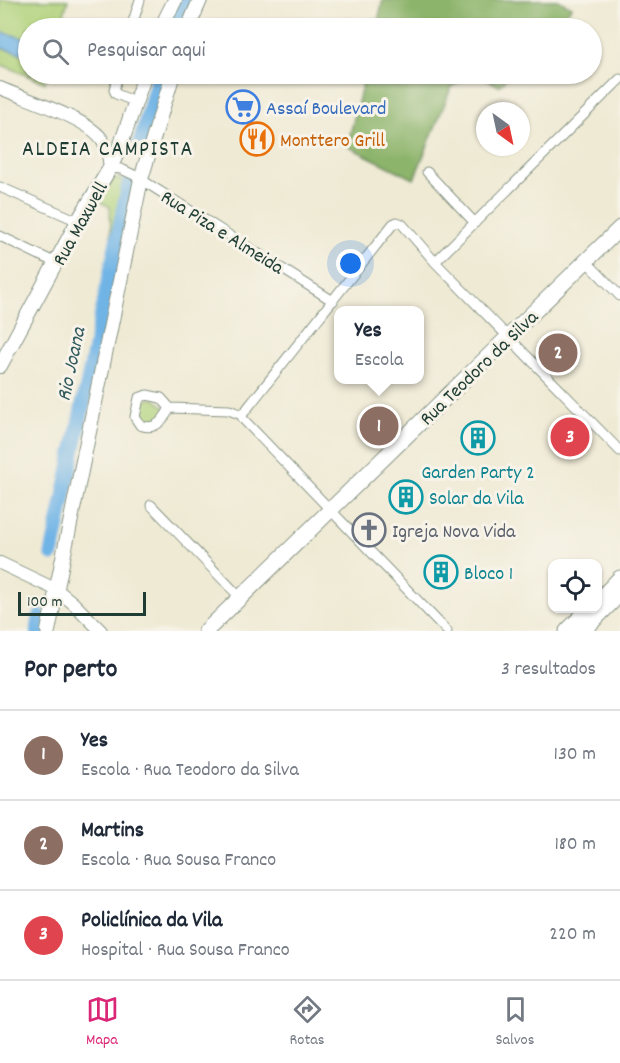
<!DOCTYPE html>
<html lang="pt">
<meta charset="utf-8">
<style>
:root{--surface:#fff;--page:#f2f2f3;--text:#1f2937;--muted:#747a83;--line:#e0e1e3;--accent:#db2777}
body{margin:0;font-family:Dekko,sans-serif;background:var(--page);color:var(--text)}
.controls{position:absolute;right:18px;bottom:18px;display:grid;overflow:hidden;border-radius:12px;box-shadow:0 2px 4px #0004}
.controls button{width:54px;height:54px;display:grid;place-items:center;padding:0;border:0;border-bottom:2px solid var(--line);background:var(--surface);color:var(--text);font:30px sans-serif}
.compass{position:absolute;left:476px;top:102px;width:54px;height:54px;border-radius:50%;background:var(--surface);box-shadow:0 2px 4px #0004;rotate:147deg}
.scale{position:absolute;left:18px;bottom:15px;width:128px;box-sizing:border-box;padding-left:6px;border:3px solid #1f3d34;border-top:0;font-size:16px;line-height:21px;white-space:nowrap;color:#1f3d34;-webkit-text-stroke:4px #f7f3e8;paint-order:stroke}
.you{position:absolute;left:351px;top:264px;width:21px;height:21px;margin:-15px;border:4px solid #fff;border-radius:50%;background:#1a73e8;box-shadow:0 0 0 9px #1a73e833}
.badge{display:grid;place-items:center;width:39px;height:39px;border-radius:50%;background:var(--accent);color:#fff;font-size:20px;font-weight:700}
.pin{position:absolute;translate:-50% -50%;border:3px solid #fff;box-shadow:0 2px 6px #0006}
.popup{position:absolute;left:334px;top:306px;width:90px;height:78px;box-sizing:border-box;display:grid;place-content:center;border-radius:12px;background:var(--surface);filter:drop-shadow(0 2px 4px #0005);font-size:20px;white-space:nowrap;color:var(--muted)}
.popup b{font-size:22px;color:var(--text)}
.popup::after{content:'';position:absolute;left:50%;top:100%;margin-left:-12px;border:12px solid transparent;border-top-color:var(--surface)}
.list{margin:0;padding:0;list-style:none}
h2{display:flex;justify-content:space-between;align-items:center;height:78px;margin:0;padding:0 24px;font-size:26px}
h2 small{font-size:20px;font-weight:400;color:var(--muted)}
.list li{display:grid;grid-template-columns:39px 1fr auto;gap:18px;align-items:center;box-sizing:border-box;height:90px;padding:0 24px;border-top:2px solid var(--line)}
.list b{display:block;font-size:22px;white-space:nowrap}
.list p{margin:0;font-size:20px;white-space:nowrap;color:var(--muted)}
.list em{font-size:20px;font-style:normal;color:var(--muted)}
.icon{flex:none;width:33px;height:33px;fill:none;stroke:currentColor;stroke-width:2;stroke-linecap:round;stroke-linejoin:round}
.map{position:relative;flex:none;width:620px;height:631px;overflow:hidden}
.search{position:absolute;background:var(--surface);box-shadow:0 2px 4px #0004;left:18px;right:18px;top:18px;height:66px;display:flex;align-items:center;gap:15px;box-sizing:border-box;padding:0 21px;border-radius:33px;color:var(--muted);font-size:22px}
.sheet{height:348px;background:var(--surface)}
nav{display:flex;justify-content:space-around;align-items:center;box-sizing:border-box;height:84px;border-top:2px solid var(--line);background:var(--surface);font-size:16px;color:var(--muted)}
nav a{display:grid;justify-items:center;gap:3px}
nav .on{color:var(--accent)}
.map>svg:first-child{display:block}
.green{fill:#b0d27a;stroke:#688857;stroke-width:1.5}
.forest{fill:#8cb46a;stroke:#56784f;stroke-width:1.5}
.water{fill:#70b4e6;stroke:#48788d;stroke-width:1.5}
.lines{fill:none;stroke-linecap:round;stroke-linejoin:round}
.river{stroke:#70b4e6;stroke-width:15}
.minor-casing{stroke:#879484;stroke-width:11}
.tertiary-casing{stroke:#879484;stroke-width:14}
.secondary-casing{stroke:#879484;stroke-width:16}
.primary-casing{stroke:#879484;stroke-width:17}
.minor{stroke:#fff;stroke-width:9}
.tertiary{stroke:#fff;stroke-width:12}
.secondary{stroke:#fff;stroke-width:14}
.primary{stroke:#fff;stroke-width:15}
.labels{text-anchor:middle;stroke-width:6;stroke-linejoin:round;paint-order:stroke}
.shop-label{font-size:20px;fill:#366cbe;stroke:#f7f3e8;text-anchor:start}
.food-label{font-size:20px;fill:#c56008;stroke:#f7f3e8;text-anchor:start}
.street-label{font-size:20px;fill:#1f3d34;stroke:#f7f3e8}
.culture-label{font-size:20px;fill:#0d838f;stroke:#f7f3e8;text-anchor:start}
.worship-label{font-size:20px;fill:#5b616d;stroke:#f7f3e8;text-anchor:start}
.water-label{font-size:21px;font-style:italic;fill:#335b60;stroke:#f7f3e8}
.quarter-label{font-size:22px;letter-spacing:1.5px;fill:#1f3d34;stroke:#f7f3e8}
</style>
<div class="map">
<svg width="620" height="631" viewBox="0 0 620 631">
<rect width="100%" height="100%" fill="#f7f3e8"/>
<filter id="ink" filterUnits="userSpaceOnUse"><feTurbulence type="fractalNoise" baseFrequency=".0167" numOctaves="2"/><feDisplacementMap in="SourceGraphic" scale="12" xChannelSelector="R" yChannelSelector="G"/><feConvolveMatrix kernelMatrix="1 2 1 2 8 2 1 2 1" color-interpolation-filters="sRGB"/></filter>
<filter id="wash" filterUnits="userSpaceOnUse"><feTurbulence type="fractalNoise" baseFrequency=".008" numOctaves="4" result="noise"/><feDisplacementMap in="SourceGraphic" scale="24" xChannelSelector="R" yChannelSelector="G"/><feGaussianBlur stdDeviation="1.35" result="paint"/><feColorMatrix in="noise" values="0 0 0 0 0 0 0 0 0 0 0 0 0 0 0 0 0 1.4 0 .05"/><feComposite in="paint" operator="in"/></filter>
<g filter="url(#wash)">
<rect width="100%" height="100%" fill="#efead4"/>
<!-- green -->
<path class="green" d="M0,0H68L60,28H28V74H47L45,83L0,64Z
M111,177L123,180L111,237L110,207L98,201Z
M154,398L167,409L164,416L149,426L138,419L139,402Z"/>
<!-- forest -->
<path class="forest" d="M383,0H558L572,7L553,28H376Z
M365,74H472L451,88L414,179L347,146Z
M476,74H511L499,86Z"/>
<!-- water -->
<path class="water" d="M1,32L28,39V55L0,48Z"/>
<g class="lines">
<!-- river -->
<path class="river" d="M174,28L186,0
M138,151L159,74
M52,554L129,184
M38,631L40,617"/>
</g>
</g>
<g filter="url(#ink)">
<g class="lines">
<defs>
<path id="minor" d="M131,28L140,0
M118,74L114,90L116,94L136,102
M110,168L121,169L134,175L333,301
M427,172L475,223
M0,187L78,221
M0,236L56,263
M586,261L620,296
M435,262L620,79
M147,395L161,398L170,408C163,421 155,431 140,425L135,417L139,398Z
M170,408L229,410L242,415
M242,415L393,224L397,222L402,224L435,262L620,451
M242,415L243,419L447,631
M151,505L234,591"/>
<path id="tertiary" d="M0,88C25,99 91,119 103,141C108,149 109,159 110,168
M0,563L57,590L73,603L101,631"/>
<path id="secondary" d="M161,28L175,0
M188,28L200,0
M0,366L78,221L110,168L120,147L145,74
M48,631L141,179L173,74"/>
<path id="primary" d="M598,601L620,578
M206,631L620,228
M567,631L590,608
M583,631L620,594"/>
</defs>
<!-- minor casing -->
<use href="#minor" class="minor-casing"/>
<!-- tertiary casing -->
<use href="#tertiary" class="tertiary-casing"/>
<!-- secondary casing -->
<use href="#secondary" class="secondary-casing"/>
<!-- primary casing -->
<use href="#primary" class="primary-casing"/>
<!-- minor -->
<use href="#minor" class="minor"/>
<!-- tertiary -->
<use href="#tertiary" class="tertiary"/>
<!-- secondary -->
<use href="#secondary" class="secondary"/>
<!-- primary -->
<use href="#primary" class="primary"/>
</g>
</g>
<!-- icons -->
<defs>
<symbol id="supermarket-ring" viewBox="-11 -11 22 22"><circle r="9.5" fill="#f7f3e8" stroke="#3f7fe0" stroke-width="1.5"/><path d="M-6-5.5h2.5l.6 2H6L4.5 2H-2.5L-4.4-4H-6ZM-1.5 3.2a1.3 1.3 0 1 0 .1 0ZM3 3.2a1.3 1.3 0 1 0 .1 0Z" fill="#3f7fe0"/></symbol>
<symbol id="restaurant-ring" viewBox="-11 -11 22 22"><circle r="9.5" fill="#f7f3e8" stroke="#e8710a" stroke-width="1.5"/><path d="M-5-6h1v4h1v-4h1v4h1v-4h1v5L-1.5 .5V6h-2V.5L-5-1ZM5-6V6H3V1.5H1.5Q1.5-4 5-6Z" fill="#e8710a"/></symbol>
<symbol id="building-ring" viewBox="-11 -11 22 22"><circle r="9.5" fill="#f7f3e8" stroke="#0f9aa8" stroke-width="1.5"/><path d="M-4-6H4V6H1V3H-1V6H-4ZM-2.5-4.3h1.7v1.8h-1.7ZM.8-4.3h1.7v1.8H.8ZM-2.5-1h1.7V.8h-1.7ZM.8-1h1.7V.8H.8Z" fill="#0f9aa8"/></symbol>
<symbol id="church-ring" viewBox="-11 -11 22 22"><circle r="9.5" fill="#f7f3e8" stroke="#6b7280" stroke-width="1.5"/><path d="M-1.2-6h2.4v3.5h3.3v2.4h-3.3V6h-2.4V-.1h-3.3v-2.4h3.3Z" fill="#6b7280"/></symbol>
</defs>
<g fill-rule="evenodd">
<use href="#supermarket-ring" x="224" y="88" width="38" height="38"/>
<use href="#restaurant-ring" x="238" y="120" width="38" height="38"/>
<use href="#building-ring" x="459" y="419" width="38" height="38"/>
<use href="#building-ring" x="387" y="478" width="38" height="38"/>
<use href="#church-ring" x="350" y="511" width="38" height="38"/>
<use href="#building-ring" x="422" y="553" width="38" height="38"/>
</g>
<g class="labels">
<!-- shop labels -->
<g class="shop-label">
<text x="266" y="114">Assaí Boulevard</text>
</g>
<!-- food labels -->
<g class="food-label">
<text x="280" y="146">Monttero Grill</text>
</g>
<!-- street labels -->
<g class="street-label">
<text transform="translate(79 223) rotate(-61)" y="7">Rua Maxwell</text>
<text transform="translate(223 231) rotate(32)" y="7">Rua Piza e Almeida</text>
<text transform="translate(478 367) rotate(-44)" y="7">Rua Teodoro da Silva</text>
</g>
<!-- culture labels -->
<g class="culture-label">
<text x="478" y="478" text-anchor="middle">Garden Party 2</text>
<text x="429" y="504">Solar da Vila</text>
<text x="464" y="579">Bloco 1</text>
</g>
<!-- worship labels -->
<g class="worship-label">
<text x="392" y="537">Igreja Nova Vida</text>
</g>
<!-- water labels -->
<g class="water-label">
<text transform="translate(70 364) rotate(-78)" y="7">Rio Joana</text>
</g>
<!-- quarter labels -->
<g class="quarter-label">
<text x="108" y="155">ALDEIA CAMPISTA</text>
</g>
</g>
</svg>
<div class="controls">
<button><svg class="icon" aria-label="locate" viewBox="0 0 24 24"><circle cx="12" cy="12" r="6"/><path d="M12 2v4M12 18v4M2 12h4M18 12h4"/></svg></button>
</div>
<svg class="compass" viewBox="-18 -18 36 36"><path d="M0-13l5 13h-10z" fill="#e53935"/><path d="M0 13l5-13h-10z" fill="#747a83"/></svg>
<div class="scale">100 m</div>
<div class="you"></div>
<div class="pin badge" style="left:379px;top:426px;background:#8d6e63">1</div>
<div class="popup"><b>Yes</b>Escola</div>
<div class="pin badge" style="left:558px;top:353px;background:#8d6e63">2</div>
<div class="pin badge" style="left:570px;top:437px;background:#e0444e">3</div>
<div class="search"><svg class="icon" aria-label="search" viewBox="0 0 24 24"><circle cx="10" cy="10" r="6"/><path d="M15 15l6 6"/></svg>Pesquisar aqui</div>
</div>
<section class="sheet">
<h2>Por perto<small>3 resultados</small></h2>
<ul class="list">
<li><span class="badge" style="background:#8d6e63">1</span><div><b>Yes</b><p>Escola · Rua Teodoro da Silva</p></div><em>130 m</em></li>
<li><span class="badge" style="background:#8d6e63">2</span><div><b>Martins</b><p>Escola · Rua Sousa Franco</p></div><em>180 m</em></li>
<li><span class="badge" style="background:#e0444e">3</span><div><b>Policlínica da Vila</b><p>Hospital · Rua Sousa Franco</p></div><em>220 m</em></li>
</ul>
</section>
<nav>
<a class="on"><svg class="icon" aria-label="map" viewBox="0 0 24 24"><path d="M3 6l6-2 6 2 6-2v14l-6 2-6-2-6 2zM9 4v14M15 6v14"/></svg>Mapa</a>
<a><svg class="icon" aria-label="directions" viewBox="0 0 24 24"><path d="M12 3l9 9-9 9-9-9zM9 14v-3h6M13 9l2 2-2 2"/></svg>Rotas</a>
<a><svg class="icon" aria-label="saved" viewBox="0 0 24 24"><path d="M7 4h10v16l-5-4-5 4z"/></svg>Salvos</a>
</nav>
